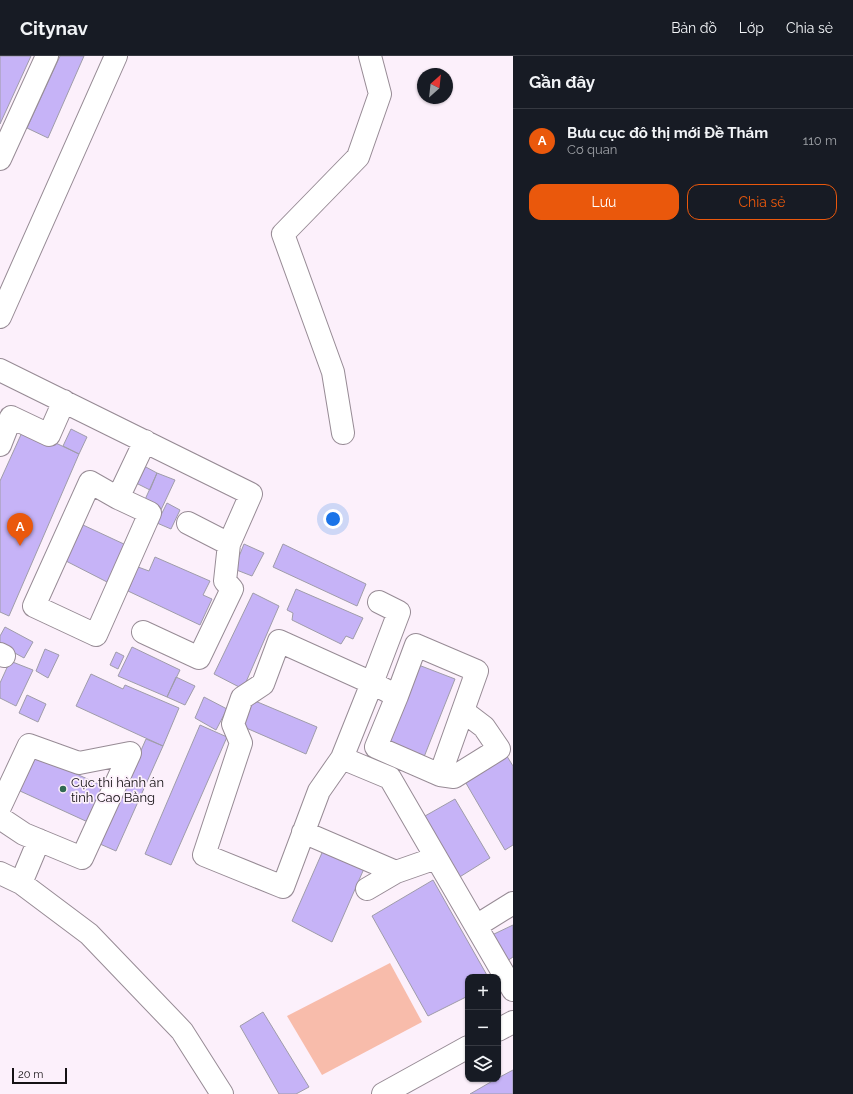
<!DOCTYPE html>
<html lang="vi">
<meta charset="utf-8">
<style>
:root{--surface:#171b24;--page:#20242c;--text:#f1f3f6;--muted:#9ea1a6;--line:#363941;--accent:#ea580c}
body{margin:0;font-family:Raleway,sans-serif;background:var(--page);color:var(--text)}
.controls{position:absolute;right:12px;bottom:12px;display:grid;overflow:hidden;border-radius:8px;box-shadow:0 1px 3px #0004}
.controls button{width:36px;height:36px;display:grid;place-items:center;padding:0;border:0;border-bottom:1px solid var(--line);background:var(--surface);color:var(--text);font:20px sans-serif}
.compass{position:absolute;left:417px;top:12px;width:36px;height:36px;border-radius:50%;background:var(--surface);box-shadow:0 1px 3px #0004;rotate:27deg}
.scale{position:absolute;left:12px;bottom:10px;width:55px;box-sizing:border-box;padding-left:4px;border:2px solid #151114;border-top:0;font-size:11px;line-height:14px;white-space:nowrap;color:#151114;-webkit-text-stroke:3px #fcf0fb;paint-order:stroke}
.you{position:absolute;left:333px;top:463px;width:14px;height:14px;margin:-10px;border:3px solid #fff;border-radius:50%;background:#1a73e8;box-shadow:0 0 0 6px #1a73e833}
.badge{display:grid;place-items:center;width:26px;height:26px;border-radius:50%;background:var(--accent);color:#fff;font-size:13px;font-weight:700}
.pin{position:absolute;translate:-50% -33px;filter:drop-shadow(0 1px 2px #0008)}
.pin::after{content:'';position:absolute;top:21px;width:14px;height:12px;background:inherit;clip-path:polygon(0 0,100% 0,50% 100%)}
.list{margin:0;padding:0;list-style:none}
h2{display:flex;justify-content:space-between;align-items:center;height:52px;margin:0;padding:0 16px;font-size:17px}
h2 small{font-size:13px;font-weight:400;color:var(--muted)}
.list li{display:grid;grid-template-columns:26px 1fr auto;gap:12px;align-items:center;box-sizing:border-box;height:64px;padding:0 16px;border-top:1px solid var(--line)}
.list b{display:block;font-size:15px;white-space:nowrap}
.list p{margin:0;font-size:13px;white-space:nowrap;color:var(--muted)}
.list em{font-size:13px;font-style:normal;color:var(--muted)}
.actions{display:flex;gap:8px;padding:12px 16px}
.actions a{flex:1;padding:9px 0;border:1px solid var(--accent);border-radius:12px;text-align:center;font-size:14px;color:var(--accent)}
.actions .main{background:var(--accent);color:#fff}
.icon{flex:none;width:22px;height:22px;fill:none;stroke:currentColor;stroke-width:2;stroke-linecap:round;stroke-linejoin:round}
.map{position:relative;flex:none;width:513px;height:1038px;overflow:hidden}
header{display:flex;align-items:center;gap:24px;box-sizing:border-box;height:56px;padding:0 20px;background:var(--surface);border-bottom:1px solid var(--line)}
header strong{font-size:19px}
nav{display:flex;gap:22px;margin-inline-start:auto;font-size:14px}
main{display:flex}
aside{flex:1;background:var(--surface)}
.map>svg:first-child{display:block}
.green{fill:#f8bcab}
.building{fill:#c6b3f7;stroke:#9f9ca9}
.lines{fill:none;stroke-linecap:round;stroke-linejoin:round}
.minor-casing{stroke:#978b95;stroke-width:24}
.minor{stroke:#fff;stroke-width:22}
.poi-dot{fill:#316a53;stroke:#fcf0fb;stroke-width:1.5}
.labels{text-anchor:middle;stroke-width:3.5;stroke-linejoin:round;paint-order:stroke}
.poi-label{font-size:13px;fill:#151114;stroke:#fcf0fb;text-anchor:start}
</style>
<header>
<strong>Citynav</strong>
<nav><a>Bản đồ</a><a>Lớp</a><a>Chia sẻ</a></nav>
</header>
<main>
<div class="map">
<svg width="513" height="1038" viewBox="0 0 513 1038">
<rect width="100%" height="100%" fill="#fcf0fb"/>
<!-- green -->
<path class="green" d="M390,907L422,966L322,1019L287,960Z"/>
<!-- building -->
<path class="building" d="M0,0H31L0,68Z
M60,0H84L48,82L27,72Z
M24,372L79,398L9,560L0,556V425Z
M71,373L87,381L79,398L63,390Z
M144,410L157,417L150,434L136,427Z
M157,417L175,424L160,456L143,448Z
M167,447L180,454L171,473L157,467Z
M83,469L126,489L109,527L66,505Z
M244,488L264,497L252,520L234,513Z
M283,488L366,528L357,550L273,511Z
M155,501L210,525L203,539L212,543L200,569L128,535L138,511L149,515Z
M296,533L363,562L353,583L346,580L341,588L292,564L293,557L287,554Z
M253,537L279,550L243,633L214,618Z
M5,571L33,586L24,602L0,589V580Z
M132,591L180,614L167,641L118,620Z
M45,593L59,599L48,622L36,615Z
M116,596L124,600L118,613L110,609Z
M10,605L33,614L16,650L0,642V627Z
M416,608L455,623L424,701L386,683Z
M91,618L123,633L125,629L179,652L163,690L76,650Z
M176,621L195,630L185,649L167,641Z
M27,639L46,648L38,666L19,657Z
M204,641L227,653L216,674L195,662Z
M248,642L317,671L306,698L237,668Z
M200,669L227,681L171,809L145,798Z
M146,683L163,690L116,795L100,788Z
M505,697L513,710V789L505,794L463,722Z
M35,699L105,731L90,767L20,735Z
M455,743L490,802L458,822L425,760Z
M325,790L366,808L332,886L292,865Z
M433,824L488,921H468V940L428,960L372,860Z
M513,869V901L507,905L492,879Z
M263,956L309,1031L296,1038H279L240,970Z
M513,1014V1038H470L496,1023H498V1022Z"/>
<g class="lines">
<defs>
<path id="minor" d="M0,103L47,0
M0,261L116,0
M0,314L251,438L229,488L188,467
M343,377L333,316L283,178L358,101L380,38L370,0
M0,389L11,361L49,379L64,345
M118,442L150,457L96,579L34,550L90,426L118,442L145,385
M379,546L399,556L372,627L397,640L416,589L477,615L440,719L376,691L397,640
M143,576L199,602L232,533L225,525L229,488
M279,585L372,627L342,702L319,735L283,831L204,799L241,687L233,668L242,642L263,628Z
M0,598L4,600
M342,702L390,722L513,934
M440,719L454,721L499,693L484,671L463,655
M0,751L29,689L79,707L130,697L82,802L24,778L0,762
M303,776L396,816L436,802
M0,817L21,827L89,878L182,975L222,1038
M21,827L39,784
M367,833L396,816
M476,870L513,847
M498,974L513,966
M383,1038L468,991"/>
</defs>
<!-- minor casing -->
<use href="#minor" class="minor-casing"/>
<!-- minor -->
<use href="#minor" class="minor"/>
</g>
<!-- markers -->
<circle class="poi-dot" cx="63" cy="733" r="4"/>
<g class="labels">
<!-- poi labels -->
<g class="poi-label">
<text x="71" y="731">Cục thi hành án<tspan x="71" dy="15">tỉnh Cao Bằng</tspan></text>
</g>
</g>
</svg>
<div class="controls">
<button>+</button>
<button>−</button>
<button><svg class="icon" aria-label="layers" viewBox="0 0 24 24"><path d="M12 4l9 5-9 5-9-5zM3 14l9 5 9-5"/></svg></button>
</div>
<svg class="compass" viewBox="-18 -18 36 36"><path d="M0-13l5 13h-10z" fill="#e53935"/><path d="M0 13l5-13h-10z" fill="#9ea1a6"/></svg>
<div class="scale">20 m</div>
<div class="you"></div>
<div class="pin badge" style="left:20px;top:490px">A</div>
</div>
<aside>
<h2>Gần đây<small></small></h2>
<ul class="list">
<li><span class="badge">A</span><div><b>Bưu cục đô thị mới Đề Thám</b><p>Cơ quan</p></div><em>110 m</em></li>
</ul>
<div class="actions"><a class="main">Lưu</a><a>Chia sẻ</a></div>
</aside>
</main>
